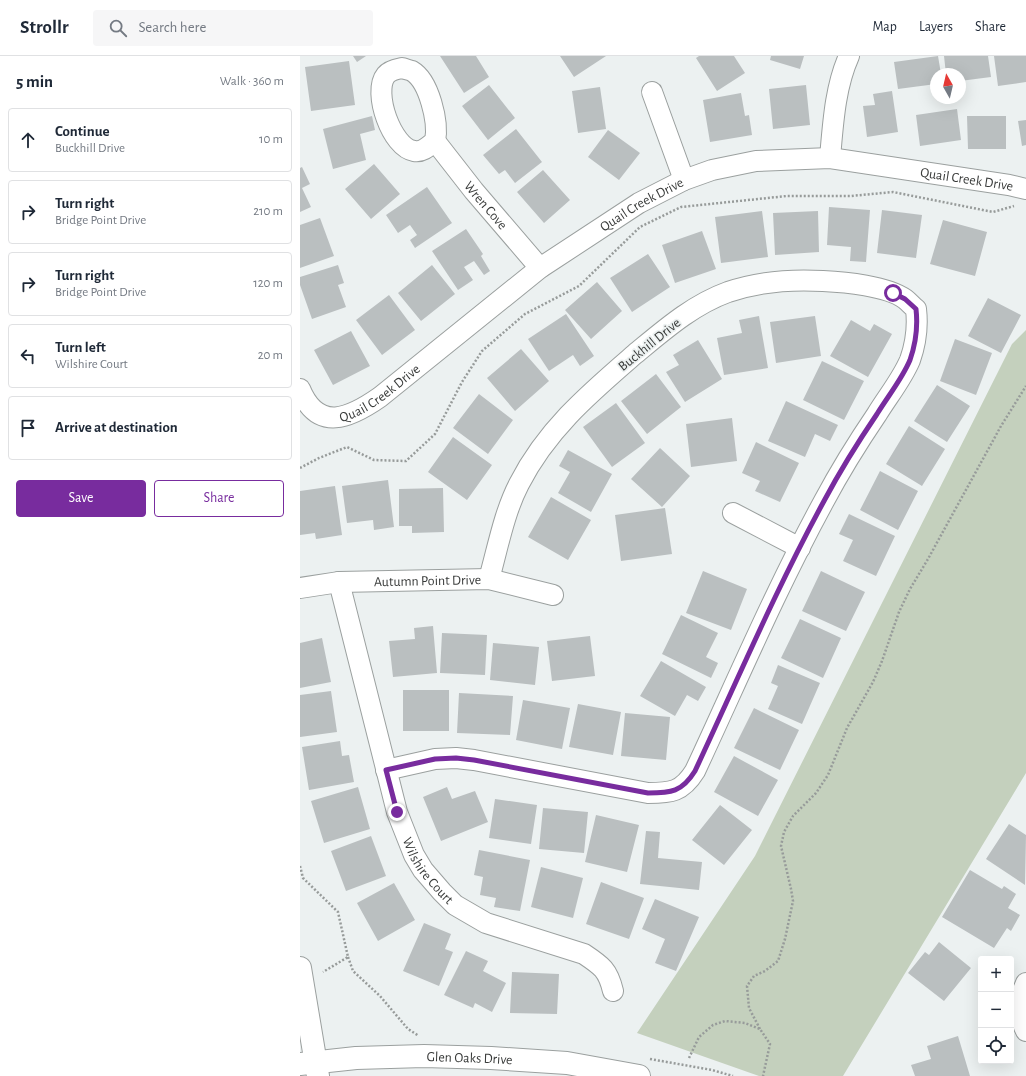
<!DOCTYPE html>
<meta charset="utf-8">
<style>
:root{--surface:#fff;--page:#f6f6f7;--text:#1f2937;--muted:#747a83;--line:#e0e1e3;--accent:#782c9e}
body{margin:0;font-family:"Alegreya Sans",sans-serif;background:var(--page);color:var(--text)}
.controls{position:absolute;right:12px;bottom:12px;display:grid;overflow:hidden;border-radius:4px;box-shadow:0 4px 16px #0002}
.controls button{width:36px;height:36px;display:grid;place-items:center;padding:0;border:0;border-bottom:1px solid var(--line);background:var(--surface);color:var(--text);font:20px sans-serif}
.compass{position:absolute;left:630px;top:12px;width:36px;height:36px;border-radius:50%;background:var(--surface);box-shadow:0 4px 16px #0002;rotate:352deg}
.stop{position:absolute;width:12px;height:12px;margin:-9px;border:3px solid #782c9e;border-radius:50%;background:#fff}
.stop.end{background:#782c9e;border-color:#fff;box-shadow:0 1px 4px #0008}
.list{margin:0;padding:0;list-style:none}
h2{display:flex;justify-content:space-between;align-items:center;height:52px;margin:0;padding:0 16px;font-size:17px}
h2 small{font-size:13px;font-weight:400;color:var(--muted)}
.list li{display:grid;grid-template-columns:26px 1fr auto;gap:12px;align-items:center;box-sizing:border-box;height:64px;margin:0 8px 8px;padding:0 8px;border:1px solid var(--line);border-radius:4px}
.list b{display:block;font-size:15px;white-space:nowrap}
.list p{margin:0;font-size:13px;white-space:nowrap;color:var(--muted)}
.list em{font-size:13px;font-style:normal;color:var(--muted)}
.actions{display:flex;gap:8px;padding:12px 16px}
.actions a{flex:1;padding:9px 0;border:1px solid var(--accent);border-radius:4px;text-align:center;font-size:14px;color:var(--accent)}
.actions .main{background:var(--accent);color:#fff}
.icon{flex:none;width:22px;height:22px;fill:none;stroke:currentColor;stroke-width:2;stroke-linecap:round;stroke-linejoin:round}
.map{position:relative;flex:none;width:726px;height:1020px;overflow:hidden}
header{display:flex;align-items:center;gap:24px;box-sizing:border-box;height:56px;padding:0 20px;background:var(--surface);border-bottom:1px solid var(--line)}
header strong{font-size:19px}
nav{display:flex;gap:22px;margin-inline-start:auto;font-size:14px}
.search{width:280px;height:36px;background:var(--page);display:flex;align-items:center;gap:10px;box-sizing:border-box;padding:0 14px;border-radius:4px;color:var(--muted);font-size:15px}
main{display:flex}
aside{flex:1;background:var(--surface)}
.map>svg:first-child{display:block}
.green{fill:#c4d0bd}
.building{fill:#babfc0}
.lines{fill:none;stroke-linecap:round;stroke-linejoin:round}
.minor-casing{stroke:#9ba09f;stroke-width:22}
.tertiary-casing{stroke:#9ba09f;stroke-width:24}
.secondary-casing{stroke:#9ba09f;stroke-width:24}
.path{stroke:#979b9a;stroke-width:2.5;stroke-dasharray:2 2;stroke-linecap:butt}
.minor{stroke:#fff;stroke-width:20}
.tertiary{stroke:#fff;stroke-width:22}
.secondary{stroke:#fff;stroke-width:22}
.route{stroke:#782c9e;stroke-width:5}
.labels{text-anchor:middle;stroke-width:3.5;stroke-linejoin:round;paint-order:stroke}
.street-label{font-size:14px;fill:#393b3a;stroke:#ecf1f1}
</style>
<header>
<strong>Strollr</strong>
<div class="search"><svg class="icon" aria-label="search" viewBox="0 0 24 24"><circle cx="10" cy="10" r="6"/><path d="M15 15l6 6"/></svg>Search here</div>
<nav><a>Map</a><a>Layers</a><a>Share</a></nav>
</header>
<main>
<aside>
<h2>5 min<small>Walk · 360 m</small></h2>
<ul class="list">
<li><svg class="icon" aria-label="ahead" viewBox="0 0 24 24"><path d="M12 20V5M6 11l6-6 6 6"/></svg><div><b>Continue</b><p>Buckhill Drive</p></div><em>10 m</em></li>
<li><svg class="icon" aria-label="right" viewBox="0 0 24 24"><path d="M7 20v-9h11M14 6l5 5-5 5"/></svg><div><b>Turn right</b><p>Bridge Point Drive</p></div><em>210 m</em></li>
<li><svg class="icon" aria-label="right" viewBox="0 0 24 24"><path d="M7 20v-9h11M14 6l5 5-5 5"/></svg><div><b>Turn right</b><p>Bridge Point Drive</p></div><em>120 m</em></li>
<li><svg class="icon" aria-label="left" viewBox="0 0 24 24"><path d="M17 20v-9H6M10 6l-5 5 5 5"/></svg><div><b>Turn left</b><p>Wilshire Court</p></div><em>20 m</em></li>
<li><svg class="icon" aria-label="arrive" viewBox="0 0 24 24"><path d="M6 21V4h12l-3 4 3 4H6"/></svg><div><b>Arrive at destination</b></div></li>
</ul>
<div class="actions"><a class="main">Save</a><a>Share</a></div>
</aside>
<div class="map">
<svg width="726" height="1020" viewBox="0 0 726 1020">
<rect width="100%" height="100%" fill="#ecf1f1"/>
<!-- green -->
<path class="green" d="M726,274V717L543,1020H459L337,977L455,800L712,288Z"/>
<!-- building -->
<path class="building" d="M53,0H66L57,6Z
M140,0H176L189,21L164,37Z
M260,0H306L274,21Z
M399,0H434L445,17L417,35L396,2Z
M471,0H504L500,13L470,4Z
M638,0L641,18H636V28L598,33L594,6Z
M644,0H688L691,21L660,25V18H646Z
M694,0H726V26L698,30Z
M49,5L55,49L11,55L5,11Z
M189,29L215,62L188,84L162,50Z
M506,29L510,69L473,73L469,33Z
M300,31L306,73L278,77L272,35Z
M592,35L598,76L567,81L563,50L575,49L573,38Z
M441,37L445,60L449,59L452,79L410,86L403,44Z
M657,53L661,84L620,90L616,59Z
M72,60L75,74L60,78L66,104L33,113L23,73Z
M667,60H706V93H668Z
M726,64V89L722,90L718,65Z
M216,73L242,106L215,127L205,114L199,118L183,99Z
M308,74L340,97L319,124L288,101Z
M74,108L100,138L71,163L45,133Z
M2,111L10,128L2,132L11,151L0,156V112Z
M243,114L270,144L244,167L217,136Z
M127,131L152,167L115,192L110,184L117,179L110,169L98,177L86,159Z
M529,151L570,154L566,206L550,205L551,191L527,189Z
M582,154L622,159L616,202L577,197Z
M462,155L468,201L421,207L415,161Z
M518,155L519,196L475,199L473,157Z
M20,162L34,200L0,212V169Z
M643,164L687,176L675,220L630,208Z
M166,173L183,198L181,200L190,215L184,219L174,205L164,211L173,224L158,234L132,195Z
M402,175L416,213L375,227L362,189Z
M348,198L370,231L332,256L310,222Z
M38,209L44,227L38,229L46,251L12,263L0,229V221Z
M132,209L155,238L121,265L98,237Z
M297,226L322,255L291,283L265,254Z
M89,239L115,274L82,299L56,264Z
M688,242L721,259L701,297L668,280Z
M266,258L294,300L280,310L273,299L249,315L228,283Z
M459,260L468,312L424,319L417,282L442,277L439,264Z
M515,260L521,300L476,307L470,266Z
M551,264L570,275L574,268L592,278L568,321L530,300Z
M51,275L70,310L33,329L14,294Z
M655,283L692,297L676,339L640,325Z
M398,284L422,323L385,346L366,316L379,309L373,299Z
M221,293L249,325L215,355L187,322Z
M522,305L564,325L544,364L503,344Z
M356,318L381,351L347,378L321,345Z
M637,329L670,350L647,386L614,365Z
M179,338L213,364L188,398L153,372Z
M486,345L538,369L530,385L515,378L505,401L468,385Z
M316,347L345,387L312,411L283,371Z
M432,362L437,405L391,411L386,368Z
M609,370L645,393L622,430L586,408Z
M153,381L192,409L167,444L128,416Z
M456,386L499,407L480,446L455,435L460,425L442,417Z
M360,392L390,420L362,451L331,423Z
M268,394L312,418L291,456L258,437L270,416L259,410Z
M580,415L618,435L598,474L560,454Z
M88,424L94,471L74,474L73,464L47,467L42,430Z
M35,430L42,479L16,483L15,477L0,479V435Z
M143,432L144,476L112,477V470H99V433Z
M251,441L291,464L268,504L228,481Z
M365,452L372,498L321,505L315,459Z
M549,458L595,480L576,520L543,505L553,484L539,478Z
M403,515L447,533L431,574L386,557Z
M521,515L565,536L546,575L502,555Z
M381,559L418,577L406,601L418,607L411,622L362,598Z
M500,563L541,582L523,622L481,602Z
M133,570L137,617L93,621L89,585L115,583L114,572Z
M142,577L187,579L185,619L140,617Z
M290,580L295,620L252,625L247,585Z
M22,582L31,626L0,632V587Z
M193,587L239,591L235,629L190,624Z
M361,605L406,631L398,645L387,639L375,660L340,640Z
M478,609L520,627L502,668L468,653L478,630L471,627Z
M103,634H149V675H103Z
M31,635L37,676L0,681V639Z
M159,637L213,640L210,679L157,677Z
M223,644L270,652L262,693L216,684Z
M278,648L321,656L313,699L269,691Z
M454,652L499,674L480,714L434,692Z
M325,657L370,661L366,704L321,700Z
M40,685L42,700L49,699L54,726L9,734L2,691Z
M434,700L478,724L458,760L414,736Z
M58,731L70,773L24,787L11,745Z
M147,731L152,743L175,735L188,766L141,785L123,741Z
M195,743L237,749L231,788L189,782Z
M420,749L452,774L424,809L392,784Z
M243,752L288,756L284,797L239,793Z
M296,759L339,769L327,816L285,806Z
M709,768L726,779L725,829L686,803Z
M346,775L360,776L358,802L402,806L399,834L340,828Z
M71,780L86,820L46,835L31,795Z
M179,794L230,804L220,855L194,851L196,842L180,839L183,821L174,819Z
M241,811L283,822L273,862L231,851Z
M670,814L702,833L704,830L716,838L708,852L720,859L711,875L707,872L694,892L642,861Z
M301,826L344,842L329,883L286,868Z
M94,827L115,864L78,885L57,847Z
M355,843L399,861L376,915L355,907L365,883L342,873Z
M124,867L151,878L145,893L153,896L139,930L103,915Z
M639,886L671,912L644,945L608,917L625,896L629,899Z
M166,895L188,905L183,915L206,927L192,956L175,947L173,952L144,939Z
M212,916L259,918L257,958L210,957Z
M658,980L670,1020H615L611,1009L631,1003L627,990Z"/>
<g class="lines">
<defs>
<g id="minor">
<path d="M102,12C105,13 109,14 112,15C129,25 139,66 135,85C129,90 122,97 114,95C92,92 72,36 86,19C90,14 97,13 102,12Z"/>
<path d="M352,36L384,124"/>
<path id="s1" d="M135,85L174,135L240,212"/>
<path d="M530,102C533,68 535,31 549,0"/>
<path id="s2" d="M0,333C18,377 50,362 80,341L240,212L339,147L384,124L412,114L456,105L530,102L709,129L726,133"/>
<path d="M433,457L500,492"/>
<path id="s3" d="M39,526L97,756L114,799L123,814L142,836L155,849L186,867L284,898C302,910 308,914 313,935"/>
<path id="s4" d="M0,532L39,526L189,523L253,539"/>
<path d="M86,714L135,703L156,702L174,704L348,737C371,737 382,736 395,715C437,625 476,533 524,445C540,415 558,386 577,358C588,340 602,323 610,304C616,287 618,270 616,253C612,250 609,246 605,243C587,230 545,226 523,225C491,223 458,226 428,236C392,249 363,275 335,298C290,337 247,373 219,428C204,457 198,491 189,523"/>
<path d="M726,927C719,942 718,960 726,975"/>
</g>
<g id="tertiary">
<path id="s5" d="M0,1008L56,1002L124,1000L191,1002L267,1007L339,1020"/>
</g>
<path id="secondary" d="M0,912L18,1020"/>
</defs>
<!-- minor casing -->
<use href="#minor" class="minor-casing"/>
<!-- tertiary casing -->
<use href="#tertiary" class="tertiary-casing"/>
<!-- secondary casing -->
<use href="#secondary" class="secondary-casing"/>
<!-- path -->
<path class="path" d="M0,412L19,402L47,391L74,404L106,405L135,378L162,326L182,295L225,258L279,230L340,171L381,151L487,140H551L593,136L693,156L714,150
M0,810L3,822L38,856L48,901L23,916
M48,901L53,915L80,940L108,973L119,980
M460,973L449,952L447,930L454,920L465,915L478,905L485,883L493,845L491,833L481,790L484,776L493,760L516,737L528,719L547,672L573,626L582,605L599,556L610,533L628,503L701,370L726,330
M389,1002L399,981L413,969L425,965L445,967L460,973L470,988L463,1020
M350,1003L412,1014L433,1020"/>
<!-- minor -->
<use href="#minor" class="minor"/>
<!-- tertiary -->
<use href="#tertiary" class="tertiary"/>
<!-- secondary -->
<use href="#secondary" class="secondary"/>
</g>
<g class="lines">
<!-- route -->
<path class="route" d="M97,756L86,714L135,703L156,702L174,704L348,737C371,737 382,736 395,715C437,625 476,533 524,445C540,415 558,386 577,358C588,340 602,323 610,304C616,287 618,271 616,253L605,243L593,237"/>
</g>
<g class="labels">
<!-- street labels -->
<g class="street-label">
<text dy="5" stroke="none"><textPath href="#s2" startOffset="760">Quail Creek Drive</textPath></text>
<text dy="5" stroke="none"><textPath href="#s1" startOffset="82">Wren Cove</textPath></text>
<text dy="5" stroke="none"><textPath href="#s2" startOffset="424">Quail Creek Drive</textPath></text>
<text transform="translate(349 288) rotate(-39)" y="5">Buckhill Drive</text>
<text dy="5" stroke="none"><textPath href="#s2" startOffset="100">Quail Creek Drive</textPath></text>
<text dy="5" stroke="none"><textPath href="#s4" startOffset="128">Autumn Point Drive</textPath></text>
<text dy="5" stroke="none"><textPath href="#s3" startOffset="304">Wilshire Court</textPath></text>
<text dy="5" stroke="none"><textPath href="#s5" startOffset="170">Glen Oaks Drive</textPath></text>
</g>
</g>
</svg>
<div class="controls">
<button>+</button>
<button>−</button>
<button><svg class="icon" aria-label="locate" viewBox="0 0 24 24"><circle cx="12" cy="12" r="6"/><path d="M12 2v4M12 18v4M2 12h4M18 12h4"/></svg></button>
</div>
<svg class="compass" viewBox="-18 -18 36 36"><path d="M0-13l5 13h-10z" fill="#e53935"/><path d="M0 13l5-13h-10z" fill="#747a83"/></svg>
<div class="stop" style="left:593px;top:237px"></div>
<div class="stop end" style="left:97px;top:756px"></div>
</div>
</main>
